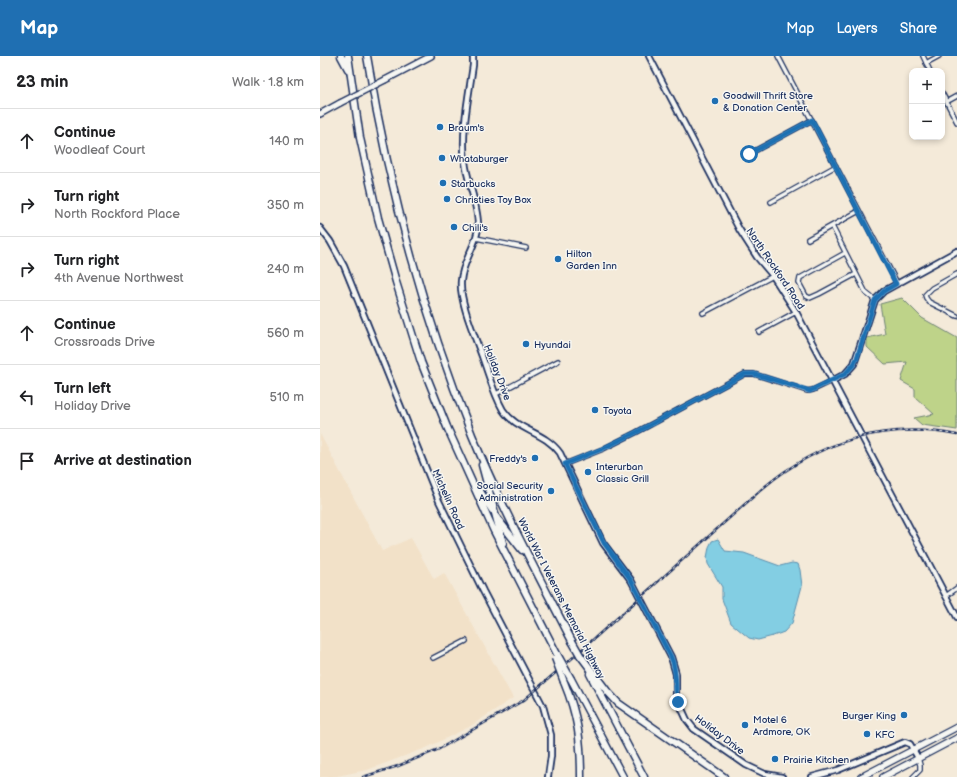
<!DOCTYPE html>
<meta charset="utf-8">
<style>
:root{--surface:#fff;--page:#f6f6f6;--text:#202124;--muted:#757577;--line:#e0e0e0;--accent:#1f6fb2}
body{margin:0;font-family:"Balsamiq Sans",sans-serif;background:var(--page);color:var(--text)}
.controls{position:absolute;right:12px;top:12px;display:grid;overflow:hidden;border-radius:8px;box-shadow:0 2px 6px #0003}
.controls button{width:36px;height:36px;display:grid;place-items:center;padding:0;border:0;border-bottom:1px solid var(--line);background:var(--surface);color:var(--text);font:20px sans-serif}
.stop{position:absolute;width:12px;height:12px;margin:-9px;border:3px solid #1f6fb2;border-radius:50%;background:#fff}
.stop.end{background:#1f6fb2;border-color:#fff;box-shadow:0 1px 4px #0008}
.list{margin:0;padding:0;list-style:none}
h2{display:flex;justify-content:space-between;align-items:center;height:52px;margin:0;padding:0 16px;font-size:17px}
h2 small{font-size:13px;font-weight:400;color:var(--muted)}
.list li{display:grid;grid-template-columns:26px 1fr auto;gap:12px;align-items:center;box-sizing:border-box;height:64px;padding:0 16px;border-top:1px solid var(--line)}
.list b{display:block;font-size:15px;white-space:nowrap}
.list p{margin:0;font-size:13px;white-space:nowrap;color:var(--muted)}
.list em{font-size:13px;font-style:normal;color:var(--muted)}
.icon{flex:none;width:22px;height:22px;fill:none;stroke:currentColor;stroke-width:2;stroke-linecap:round;stroke-linejoin:round}
.map{position:relative;flex:none;width:637px;height:721px;overflow:hidden}
header{display:flex;align-items:center;gap:24px;box-sizing:border-box;height:56px;padding:0 20px;background:var(--accent);color:#fff}
header strong{font-size:19px}
nav{display:flex;gap:22px;margin-inline-start:auto;font-size:14px}
main{display:flex}
aside{flex:1;background:var(--surface)}
.map>svg:first-child{display:block}
.built{fill:#f2e1c8}
.green{fill:#bed389;stroke:#6c8174}
.water{fill:#83cee3;stroke:#598eae}
.lines{fill:none;stroke-linecap:round;stroke-linejoin:round}
.minor-casing{stroke:#1b2f5e;stroke-width:6}
.tertiary-casing{stroke:#1b2f5e;stroke-width:8}
.secondary-casing{stroke:#1b2f5e;stroke-width:8}
.primary-casing{stroke:#1b2f5e;stroke-width:8}
.motorway-casing{stroke:#1b2f5e;stroke-width:9}
.minor{stroke:#f6f6f2;stroke-width:3.5}
.tertiary{stroke:#f6f6f2;stroke-width:4.5}
.secondary{stroke:#f6f6f2;stroke-width:5}
.primary{stroke:#f6f6f2;stroke-width:5.5}
.motorway{stroke:#f6f6f2;stroke-width:6}
.rail-casing{stroke:#1b2f5e;stroke-width:2.5}
.rail{stroke:#f6f6f2;stroke-width:1;stroke-dasharray:3;stroke-linecap:butt}
.secondary-bridge-casing{stroke:#1b2f5e;stroke-width:8;stroke-linecap:butt}
.motorway-bridge-casing{stroke:#1b2f5e;stroke-width:9;stroke-linecap:butt}
.secondary-bridge{stroke:#f6f6f2;stroke-width:5}
.motorway-bridge{stroke:#f6f6f2;stroke-width:6}
.route{stroke:#1f6fb2;stroke-width:5}
.poi-dot{fill:#1f6fb2;stroke:#f6f6f2;stroke-width:1.5}
.labels{text-anchor:middle;stroke-width:3;stroke-linejoin:round;paint-order:stroke}
.poi-label{font-size:10px;fill:#1b2f5e;stroke:#f6f6f2;text-anchor:start}
.street-label{font-size:10px;fill:#1b2f5e;stroke:#f6f6f2}
</style>
<header>
<strong>Map</strong>
<nav><a>Map</a><a>Layers</a><a>Share</a></nav>
</header>
<main>
<aside>
<h2>23 min<small>Walk · 1.8 km</small></h2>
<ul class="list">
<li><svg class="icon" aria-label="ahead" viewBox="0 0 24 24"><path d="M12 20V5M6 11l6-6 6 6"/></svg><div><b>Continue</b><p>Woodleaf Court</p></div><em>140 m</em></li>
<li><svg class="icon" aria-label="right" viewBox="0 0 24 24"><path d="M7 20v-9h11M14 6l5 5-5 5"/></svg><div><b>Turn right</b><p>North Rockford Place</p></div><em>350 m</em></li>
<li><svg class="icon" aria-label="right" viewBox="0 0 24 24"><path d="M7 20v-9h11M14 6l5 5-5 5"/></svg><div><b>Turn right</b><p>4th Avenue Northwest</p></div><em>240 m</em></li>
<li><svg class="icon" aria-label="ahead" viewBox="0 0 24 24"><path d="M12 20V5M6 11l6-6 6 6"/></svg><div><b>Continue</b><p>Crossroads Drive</p></div><em>560 m</em></li>
<li><svg class="icon" aria-label="left" viewBox="0 0 24 24"><path d="M17 20v-9H6M10 6l-5 5 5 5"/></svg><div><b>Turn left</b><p>Holiday Drive</p></div><em>510 m</em></li>
<li><svg class="icon" aria-label="arrive" viewBox="0 0 24 24"><path d="M6 21V4h12l-3 4 3 4H6"/></svg><div><b>Arrive at destination</b></div></li>
</ul>
</aside>
<div class="map">
<svg width="637" height="721" viewBox="0 0 637 721">
<rect width="100%" height="100%" fill="#f4ead9"/>
<filter id="ink" filterUnits="userSpaceOnUse"><feTurbulence type="fractalNoise" baseFrequency=".025" numOctaves="2"/><feDisplacementMap in="SourceGraphic" scale="8" xChannelSelector="R" yChannelSelector="G"/><feConvolveMatrix kernelMatrix="1 2 1 2 8 2 1 2 1" color-interpolation-filters="sRGB"/></filter>
<g filter="url(#ink)">
<!-- built -->
<path class="built" d="M0,378L62,495L91,482L114,523L124,517L193,642L149,671L106,692L47,714L12,721H0Z"/>
<!-- green -->
<path class="green" d="M582,242L602,262L637,282V374L602,369L594,362L614,358L595,341V333L581,325L587,306L565,308L547,291V282L565,278L560,248Z"/>
<!-- water -->
<path class="water" d="M398,483L405,495L424,497L460,510L472,507L478,508L480,514L482,530L472,567L464,576L453,580L438,584L429,582L411,567L402,543V531L388,508L387,502L389,491L392,485Z"/>
<g class="lines">
<defs>
<path id="minor" d="M458,0L577,227
M603,0L610,15
M606,7L619,0
M622,37L637,66
M626,46L637,40
M429,98L492,64
M451,146L516,110
M512,170L546,237L555,244
M156,182L206,192
M488,183L539,155
M525,197L480,222L479,227L486,240L490,242L499,238L536,218
M637,218L612,232L605,239L606,242L609,246L637,260
M383,257L453,220
M439,276L476,256
M176,338L238,305
M245,408L283,393L315,377L425,318H434L487,335L493,334L512,325
M626,540L637,532
M113,602L146,585
M593,721L600,714V709L598,702"/>
<path id="tertiary" d="M153,0V9C149,38 141,76 145,105C147,126 159,151 158,171C157,190 142,205 141,225C139,245 156,283 163,303C169,320 174,338 183,354C197,375 224,375 240,397L283,487L311,524L351,601L356,618V640L367,664L374,673L426,709L445,718L462,721
M329,0L419,173L437,201L453,220L476,256L637,561
M0,172L10,185L24,210L119,445L163,535L223,650L231,679V700L228,721
M512,325L525,318L534,308L555,244L564,235L637,195
M492,721L518,714L585,686L590,688L598,702"/>
<path id="secondary" d="M65,24L111,0
M0,58L20,47"/>
<path id="primary" d="M541,721L637,671
M563,721L637,682"/>
<path id="motorway" d="M21,0L28,13
M28,0L40,82L58,162L76,226L101,306L127,371L174,475L237,598
M47,0C68,130 103,257 152,379C181,450 217,517 252,585
M162,409L183,487
M158,432L172,454
M177,462L202,494
M260,599L287,635L298,647L404,721
M270,618L324,721
M251,623L303,721
M244,626C258,660 261,685 261,721"/>
</defs>
<!-- minor casing -->
<use href="#minor" class="minor-casing"/>
<!-- tertiary casing -->
<use href="#tertiary" class="tertiary-casing"/>
<!-- secondary casing -->
<use href="#secondary" class="secondary-casing"/>
<!-- primary casing -->
<use href="#primary" class="primary-casing"/>
<!-- motorway casing -->
<use href="#motorway" class="motorway-casing"/>
<!-- minor -->
<use href="#minor" class="minor"/>
<!-- tertiary -->
<use href="#tertiary" class="tertiary"/>
<!-- secondary -->
<use href="#secondary" class="secondary"/>
<!-- primary -->
<use href="#primary" class="primary"/>
<!-- motorway -->
<use href="#motorway" class="motorway"/>
<defs>
<path id="rail" d="M43,721L78,710L119,693L204,644L249,605L443,432C499,385 565,365 637,379"/>
</defs>
<!-- rail casing -->
<use href="#rail" class="rail-casing"/>
<!-- rail -->
<use href="#rail" class="rail"/>
<defs>
<path id="secondary-bridge" d="M20,47L65,24"/>
<path id="motorway-bridge" d="M252,585L260,599
M237,598L251,623
M235,602L244,626"/>
</defs>
<!-- secondary-bridge casing -->
<use href="#secondary-bridge" class="secondary-bridge-casing"/>
<!-- motorway-bridge casing -->
<use href="#motorway-bridge" class="motorway-bridge-casing"/>
<!-- secondary-bridge -->
<use href="#secondary-bridge" class="secondary-bridge"/>
<!-- motorway-bridge -->
<use href="#motorway-bridge" class="motorway-bridge"/>
</g>
</g>
<g class="lines" filter="url(#ink)">
<!-- route -->
<path class="route" d="M358,646C354,631 358,616 351,601L311,524L284,487L245,408L282,393L315,377L425,318H434L490,335L525,318L534,308L537,302L555,244L564,235L576,228L492,64L429,98"/>
</g>
<!-- markers -->
<g class="poi-dot">
<circle cx="395" cy="45" r="4"/>
<circle cx="120" cy="71" r="4"/>
<circle cx="122" cy="102" r="4"/>
<circle cx="123" cy="127" r="4"/>
<circle cx="127" cy="143" r="4"/>
<circle cx="134" cy="171" r="4"/>
<circle cx="238" cy="203" r="4"/>
<circle cx="206" cy="288" r="4"/>
<circle cx="275" cy="354" r="4"/>
<circle cx="215" cy="402" r="4"/>
<circle cx="268" cy="416" r="4"/>
<circle cx="231" cy="435" r="4"/>
<circle cx="584" cy="659" r="4"/>
<circle cx="425" cy="669" r="4"/>
<circle cx="547" cy="678" r="4"/>
<circle cx="455" cy="703" r="4"/>
</g>
<g class="labels">
<!-- poi labels -->
<g class="poi-label">
<text x="403" y="43">Goodwill Thrift Store<tspan x="403" dy="12">&amp; Donation Center</tspan></text>
<text x="128" y="75">Braum's</text>
<text x="130" y="106">Whataburger</text>
<text x="131" y="131">Starbucks</text>
<text x="135" y="147">Christies Toy Box</text>
<text x="142" y="175">Chili's</text>
<text x="246" y="201">Hilton<tspan x="246" dy="12">Garden Inn</tspan></text>
<text x="214" y="292">Hyundai</text>
<text x="283" y="358">Toyota</text>
<text x="207" y="406" text-anchor="end">Freddy's</text>
<text x="276" y="414">Interurban<tspan x="276" dy="12">Classic Grill</tspan></text>
<text x="223" y="433" text-anchor="end">Social Security<tspan x="223" dy="12">Administration</tspan></text>
<text x="576" y="663" text-anchor="end">Burger King</text>
<text x="433" y="667">Motel 6<tspan x="433" dy="12">Ardmore, OK</tspan></text>
<text x="555" y="682">KFC</text>
<text x="463" y="707">Prairie Kitchen</text>
</g>
<!-- street labels -->
<g class="street-label">
<text transform="translate(456 212) rotate(56)" y="4">North Rockford Road</text>
<text transform="translate(178 316) rotate(69)" y="4">Holiday Drive</text>
<text transform="translate(129 443) rotate(66)" y="4">Michelin Road</text>
<text transform="translate(242 542) rotate(63)" y="4">World War I Veterans Memorial Highway</text>
<text transform="translate(400 678) rotate(37)" y="4">Holiday Drive</text>
</g>
</g>
</svg>
<div class="controls">
<button>+</button>
<button>−</button>
</div>
<div class="stop" style="left:429px;top:98px"></div>
<div class="stop end" style="left:358px;top:646px"></div>
</div>
</main>
